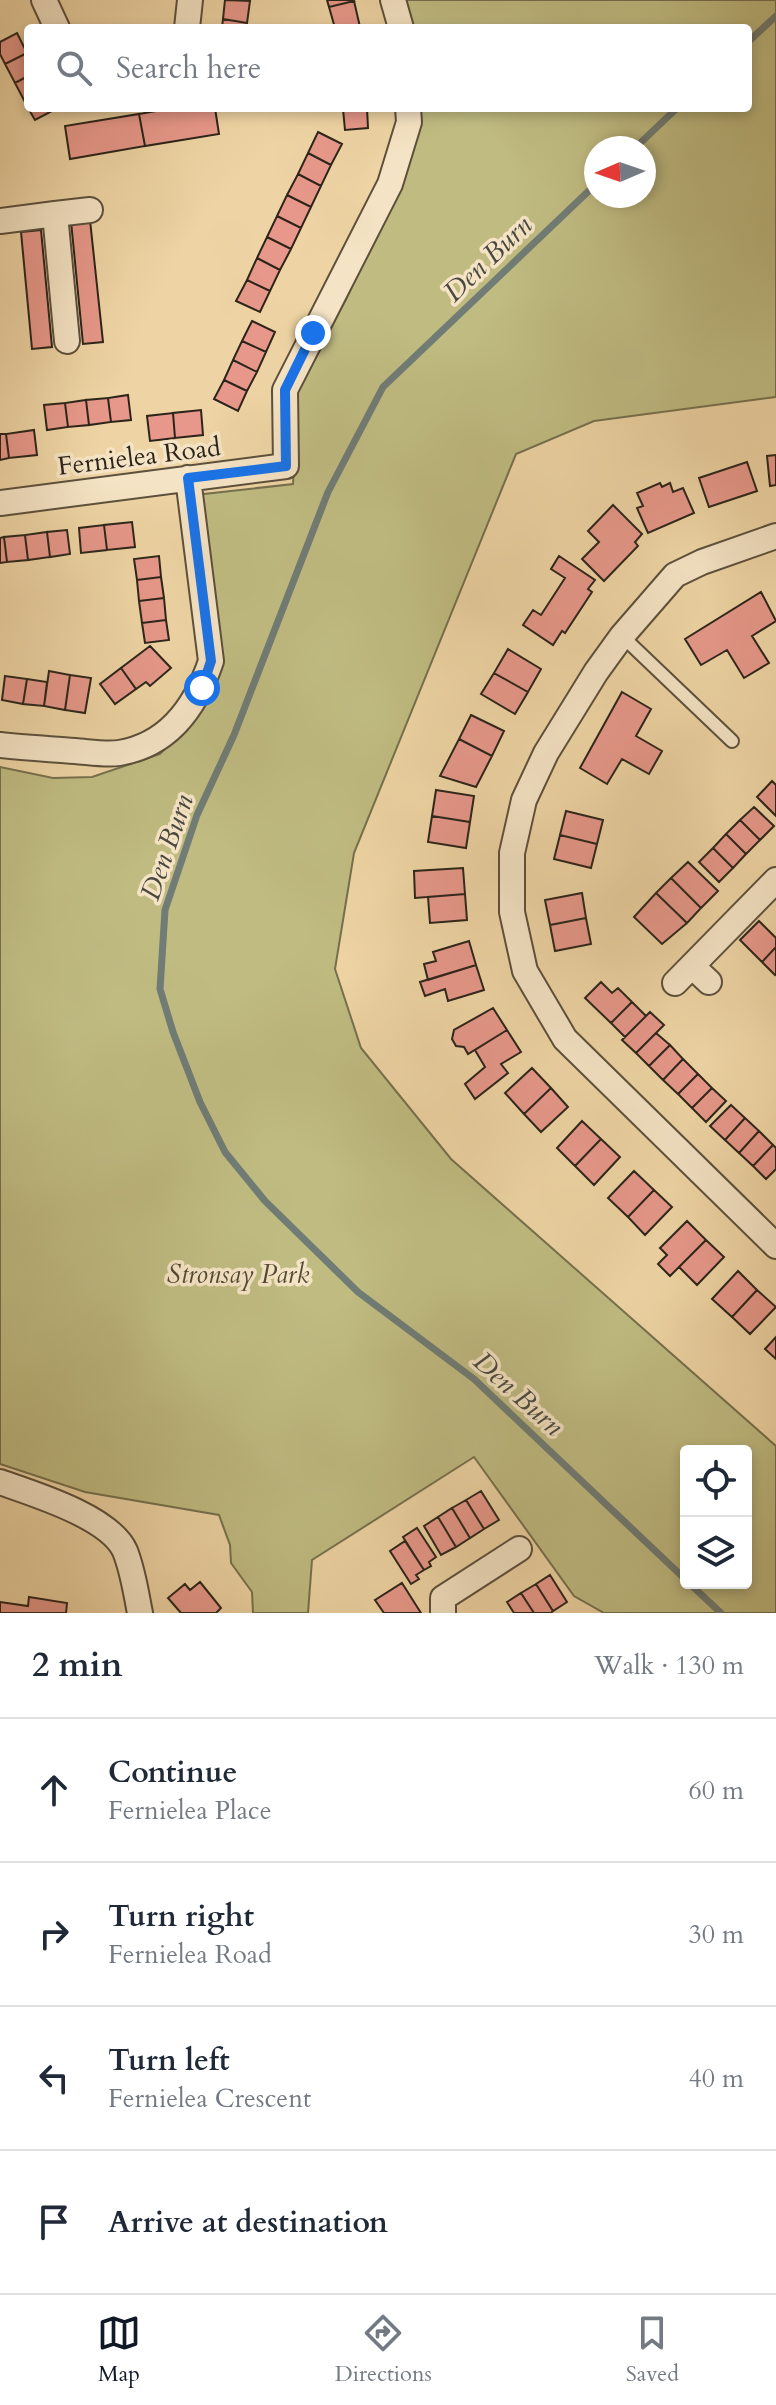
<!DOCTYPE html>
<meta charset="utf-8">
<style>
:root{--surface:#fff;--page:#f2f2f3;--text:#1f2937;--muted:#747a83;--line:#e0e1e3;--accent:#111827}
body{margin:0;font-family:Cardo,serif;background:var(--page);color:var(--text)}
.controls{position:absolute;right:24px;bottom:24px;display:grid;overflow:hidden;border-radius:8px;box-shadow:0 4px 12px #0003}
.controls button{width:72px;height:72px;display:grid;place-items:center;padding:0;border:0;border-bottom:2px solid var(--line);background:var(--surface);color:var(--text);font:40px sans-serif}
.compass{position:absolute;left:584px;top:136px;width:72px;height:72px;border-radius:50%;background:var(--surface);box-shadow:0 4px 12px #0003;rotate:268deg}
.stop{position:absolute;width:24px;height:24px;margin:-18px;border:6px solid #1a73e8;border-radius:50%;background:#fff}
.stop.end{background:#1a73e8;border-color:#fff;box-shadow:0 2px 8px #0008}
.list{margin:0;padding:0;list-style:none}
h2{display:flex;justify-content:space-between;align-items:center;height:104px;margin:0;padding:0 32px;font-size:34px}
h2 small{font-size:26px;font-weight:400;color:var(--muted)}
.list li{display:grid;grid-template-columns:52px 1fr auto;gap:24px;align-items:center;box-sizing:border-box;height:144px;padding:0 32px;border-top:2px solid var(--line)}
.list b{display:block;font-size:30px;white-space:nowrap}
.list p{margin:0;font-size:26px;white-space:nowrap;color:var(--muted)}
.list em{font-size:26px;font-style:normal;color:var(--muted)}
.icon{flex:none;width:44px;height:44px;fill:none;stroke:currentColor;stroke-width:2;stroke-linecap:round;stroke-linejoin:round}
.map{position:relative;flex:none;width:776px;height:1613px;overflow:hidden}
.search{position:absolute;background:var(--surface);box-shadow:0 4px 12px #0003;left:24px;right:24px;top:24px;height:88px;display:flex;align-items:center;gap:20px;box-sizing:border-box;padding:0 28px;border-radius:8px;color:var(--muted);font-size:30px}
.sheet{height:680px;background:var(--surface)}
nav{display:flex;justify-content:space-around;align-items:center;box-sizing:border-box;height:112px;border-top:2px solid var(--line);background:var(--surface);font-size:22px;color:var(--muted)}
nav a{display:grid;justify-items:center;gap:4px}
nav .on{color:var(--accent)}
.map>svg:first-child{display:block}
.green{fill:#bfbb81;stroke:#76704e;stroke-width:2;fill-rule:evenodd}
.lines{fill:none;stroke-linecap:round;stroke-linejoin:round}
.stream{stroke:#707c75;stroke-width:7}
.building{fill:#e7988a;stroke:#2c241a;stroke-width:2}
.service-casing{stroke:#5c503c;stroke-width:16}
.minor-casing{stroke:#5c503c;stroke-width:28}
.service{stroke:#f4e3c4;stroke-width:12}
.minor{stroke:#f4e3c4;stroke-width:24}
.route{stroke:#1a73e8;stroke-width:10}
.labels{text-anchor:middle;stroke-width:7;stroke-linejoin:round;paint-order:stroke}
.street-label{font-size:26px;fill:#2c241a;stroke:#f4e3c4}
.park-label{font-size:26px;font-style:italic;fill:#514a34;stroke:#f4e3c4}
.water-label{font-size:28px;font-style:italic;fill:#484840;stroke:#f4e3c4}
</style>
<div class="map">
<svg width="776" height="1613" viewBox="0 0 776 1613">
<rect width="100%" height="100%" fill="#eed4a4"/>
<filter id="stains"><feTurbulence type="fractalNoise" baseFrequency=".0025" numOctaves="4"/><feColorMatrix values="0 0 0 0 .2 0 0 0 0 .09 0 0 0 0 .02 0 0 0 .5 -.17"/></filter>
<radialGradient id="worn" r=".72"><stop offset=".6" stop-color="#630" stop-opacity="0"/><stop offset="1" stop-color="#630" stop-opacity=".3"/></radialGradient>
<!-- green -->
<path class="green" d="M404,0H776V397L594,421L516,454L354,853L335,969L361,1048L451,1159L776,1446V1613H604L574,1596L474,1457L312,1560L308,1613H253L252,1592L231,1563L230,1545L219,1515L85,1492L0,1464V767L53,778L92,777L160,754L184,730L203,705L195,495L293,484L298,392L347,297L406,168L417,108H748V28H409ZM596,148H644V196H596ZM686,1451H746V1583H686Z"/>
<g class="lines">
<!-- stream -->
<path class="stream" d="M748,42L776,16
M635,148L677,108
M596,184L383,387L328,492L234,735L197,815L165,910L160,989L173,1032L200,1102L225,1152L265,1201L358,1292L474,1379L686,1580
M689,1583L721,1613"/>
</g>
<!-- building -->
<path class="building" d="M225,0L250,1L247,23L223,19Z
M327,0H353L354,1L329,7Z
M354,1L360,27L335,28L329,7Z
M223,19L247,23L246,28H222Z
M17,33L27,53L5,64L0,54V42Z
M27,53L28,76L15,83L5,64Z
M28,76V101L25,102L15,83Z
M28,108H56V109L35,120Z
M173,108H215L219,134L145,146L139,114Z
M367,108L368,128L345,130L343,109Z
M139,114L145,146L70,159L65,126Z
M318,132L342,144L331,165L308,153Z
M308,153L331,165L321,186L298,174Z
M298,174L321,186L311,207L287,195Z
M287,195L311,207L301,228L277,216Z
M277,216L301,228L291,249L267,237Z
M90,220L103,342L83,344L71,221Z
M41,230L52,347L32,349L21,232Z
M267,237L291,249L280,270L257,258Z
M257,258L280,270L270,291L247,280Z
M247,280L270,291L260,312L236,301Z
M252,321L275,332L266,352L242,341Z
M242,341L266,352L257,372L233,360Z
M233,360L257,372L247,391L224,380Z
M224,380L247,391L238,411L214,399Z
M128,395L131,420L111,422L108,398Z
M108,398L111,422L89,425L86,400Z
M86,400L89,425L68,427L65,403Z
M65,403L68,427L47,430L44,405Z
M201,410L203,435L175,438L173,413Z
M173,413L175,438L150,441L147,416Z
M34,430L37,455L9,458L6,434Z
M0,434H6L9,458L0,460Z
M776,455V485L770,486L767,456Z
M747,462L757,491L709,507L699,478Z
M660,483L662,487L670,483L673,492L683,488L694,513L648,533L637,508L643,506L637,493Z
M613,505L642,534L635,542L638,546L604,581L582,559L599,542L588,531Z
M132,522L135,547L107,550L104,525Z
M104,525L107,550L81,553L79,528Z
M67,530L70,554L50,557L47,532Z
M47,532L50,557L28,560L25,535Z
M25,535L28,560L7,562L4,537Z
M4,537L7,562L0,563V538Z
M159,556L161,577L137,580L134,559Z
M559,556L595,580L588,589L592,592L565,633L562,631L553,645L523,625L533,610L541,615L565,578L551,569Z
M161,577L164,598L139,601L137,580Z
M761,592L776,621L752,636L769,663L744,678L727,650L701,665L685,639Z
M164,598L166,620L142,623L139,601Z
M166,620L169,640L145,643L142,623Z
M150,646L171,668L150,686L146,682L136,689L121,668Z
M508,649L541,669L528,692L494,673Z
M121,668L136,689L115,704L100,684Z
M49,671L70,675L65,710L44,706Z
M494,673L528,692L515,714L481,694Z
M70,675L91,678L85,713L65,710Z
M5,676L27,679L23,704L2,700Z
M27,679L47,682L44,706L23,704Z
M622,692L651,709L636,736L662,751L649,774L622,759L607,784L580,768Z
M471,715L504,731L492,756L459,739Z
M459,739L492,756L476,787L440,776Z
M772,781L776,785V816L757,797Z
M436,790L474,796L470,822L432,816Z
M754,807L774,826L760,840L740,820Z
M566,811L603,820L597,844L560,835Z
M432,816L470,822L466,848L428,842Z
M740,820L760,840L746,854L726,834Z
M726,834L746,854L733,868L713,848Z
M560,835L597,844L591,868L554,859Z
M713,848L733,868L719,882L699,862Z
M688,862L718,891L701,908L671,878Z
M463,868L465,894L415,898L414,871Z
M671,878L701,908L687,923L656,893Z
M582,893L586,918L550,925L545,900Z
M656,893L687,923L662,944L634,917Z
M465,894L467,920L430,923L428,897Z
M586,918L591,944L555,951L550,925Z
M759,921L776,938V947L762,962L740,940Z
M469,941L476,965L428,980L424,964L436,961L433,952Z
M776,947V974L775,975L762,962Z
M476,965L484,990L448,1001L445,989L425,996L420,982Z
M601,982L612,993L618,988L632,1002L611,1023L585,998Z
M632,1002L646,1016L625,1037L611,1023Z
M493,1008L507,1030L468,1054L464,1047L456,1046L452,1039L454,1030Z
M650,1012L664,1025L636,1053L622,1040Z
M507,1030L521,1052L501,1064L508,1073L475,1099L465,1084L485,1067L475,1050Z
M656,1033L670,1045L649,1066L636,1053Z
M670,1045L683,1059L663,1080L649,1066Z
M683,1059L698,1074L678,1094L663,1080Z
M532,1068L551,1088L524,1114L505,1093Z
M698,1074L712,1088L692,1108L678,1094Z
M551,1088L568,1107L541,1132L524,1114Z
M712,1088L726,1101L706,1122L692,1108Z
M731,1105L745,1118L725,1140L710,1126Z
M745,1118L759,1131L739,1153L725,1140Z
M582,1121L601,1139L575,1166L557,1148Z
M759,1131L773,1145L753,1166L739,1153Z
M601,1139L620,1157L594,1185L575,1166Z
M773,1145L776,1148V1169L766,1179L753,1166Z
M634,1171L654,1190L628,1217L608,1198Z
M654,1190L672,1207L645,1235L628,1217Z
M687,1221L706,1240L670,1276L658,1264L667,1255L660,1248Z
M706,1240L724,1257L697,1285L679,1267Z
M738,1271L757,1290L732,1317L712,1299Z
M757,1290L776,1307L750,1334L732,1317Z
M776,1337V1359L765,1349Z
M481,1491L499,1520L484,1529L466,1500Z
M466,1500L484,1529L470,1538L452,1508Z
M452,1508L470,1538L456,1547L438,1517Z
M438,1517L456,1547L441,1555L424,1526Z
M417,1528L436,1557L429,1562L431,1566L424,1570L403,1537Z
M405,1541L424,1570L416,1575L419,1579L411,1584L390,1551Z
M550,1575L567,1602L553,1611L536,1584Z
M200,1582L221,1608L216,1613H181L168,1598L185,1584L190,1590Z
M402,1583L421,1613H384L375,1600Z
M536,1584L553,1611L551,1613H534L521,1593Z
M521,1593L534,1613H514L507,1602Z
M29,1597L67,1603L66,1613H0V1602L28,1606Z"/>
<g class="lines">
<defs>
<path id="service" d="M622,636L732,741"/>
<path id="minor" d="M44,0L57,28
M393,0L401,28
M187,28L190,0
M55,214L90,210
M0,221L55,214L67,341
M0,503L286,466L285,390L390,184L409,122L408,108
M776,536L702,562L675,575L622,636L596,672L546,753L524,800L512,853V912L525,971L565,1039L776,1246
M0,745C25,748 50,749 75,751C89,752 105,755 119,753C169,745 196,706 211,661L188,478
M692,966L709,982
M675,983L776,880
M0,1482C34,1494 110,1517 125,1551C133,1571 136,1593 140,1613
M443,1613V1598L519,1549"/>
</defs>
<!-- service casing -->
<use href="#service" class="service-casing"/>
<!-- minor casing -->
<use href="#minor" class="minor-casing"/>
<!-- service -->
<use href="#service" class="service"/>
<!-- minor -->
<use href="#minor" class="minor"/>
</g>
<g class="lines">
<!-- route -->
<path class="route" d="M202,688L211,661L188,478L286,466L285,390L313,333"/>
</g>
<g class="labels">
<!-- street labels -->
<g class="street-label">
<text transform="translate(139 456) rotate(-7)" y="9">Fernielea Road</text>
</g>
<!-- park labels -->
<g class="park-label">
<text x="238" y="1283">Stronsay Park</text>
</g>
<!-- water labels -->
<g class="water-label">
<text transform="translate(487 258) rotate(-44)" y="10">Den Burn</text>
<text transform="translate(166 847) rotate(-71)" y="10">Den Burn</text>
<text transform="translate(519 1393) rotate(42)" y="10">Den Burn</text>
</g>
</g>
<rect width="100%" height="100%" filter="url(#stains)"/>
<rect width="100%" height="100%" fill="url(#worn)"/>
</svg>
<div class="controls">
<button><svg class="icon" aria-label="locate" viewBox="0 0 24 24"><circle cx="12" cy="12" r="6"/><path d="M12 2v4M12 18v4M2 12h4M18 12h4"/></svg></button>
<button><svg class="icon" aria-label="layers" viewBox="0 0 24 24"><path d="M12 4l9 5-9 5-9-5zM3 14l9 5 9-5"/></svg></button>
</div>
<svg class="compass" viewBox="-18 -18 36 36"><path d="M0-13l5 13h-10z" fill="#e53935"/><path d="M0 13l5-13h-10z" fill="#747a83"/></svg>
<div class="stop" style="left:202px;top:688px"></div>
<div class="stop end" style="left:313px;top:333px"></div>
<div class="search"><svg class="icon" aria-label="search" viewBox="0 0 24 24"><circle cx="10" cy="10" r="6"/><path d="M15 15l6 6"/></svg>Search here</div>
</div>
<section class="sheet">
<h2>2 min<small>Walk · 130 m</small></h2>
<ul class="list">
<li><svg class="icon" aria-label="ahead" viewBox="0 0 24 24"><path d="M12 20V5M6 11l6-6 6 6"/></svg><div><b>Continue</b><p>Fernielea Place</p></div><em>60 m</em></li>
<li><svg class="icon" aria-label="right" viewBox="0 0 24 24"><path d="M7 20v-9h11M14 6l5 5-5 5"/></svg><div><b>Turn right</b><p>Fernielea Road</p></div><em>30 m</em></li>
<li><svg class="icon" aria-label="left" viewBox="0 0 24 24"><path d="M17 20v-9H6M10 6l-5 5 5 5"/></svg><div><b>Turn left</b><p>Fernielea Crescent</p></div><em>40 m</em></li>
<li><svg class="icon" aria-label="arrive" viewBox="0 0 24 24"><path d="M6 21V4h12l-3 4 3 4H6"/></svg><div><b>Arrive at destination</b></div></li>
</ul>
</section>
<nav>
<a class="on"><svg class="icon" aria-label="map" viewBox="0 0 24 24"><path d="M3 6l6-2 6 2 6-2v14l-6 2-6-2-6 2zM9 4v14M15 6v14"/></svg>Map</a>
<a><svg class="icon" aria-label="directions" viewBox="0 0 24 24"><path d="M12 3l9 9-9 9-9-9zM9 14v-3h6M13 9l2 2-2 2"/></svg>Directions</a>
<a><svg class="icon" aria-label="saved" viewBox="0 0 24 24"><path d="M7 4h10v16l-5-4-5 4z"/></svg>Saved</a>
</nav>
